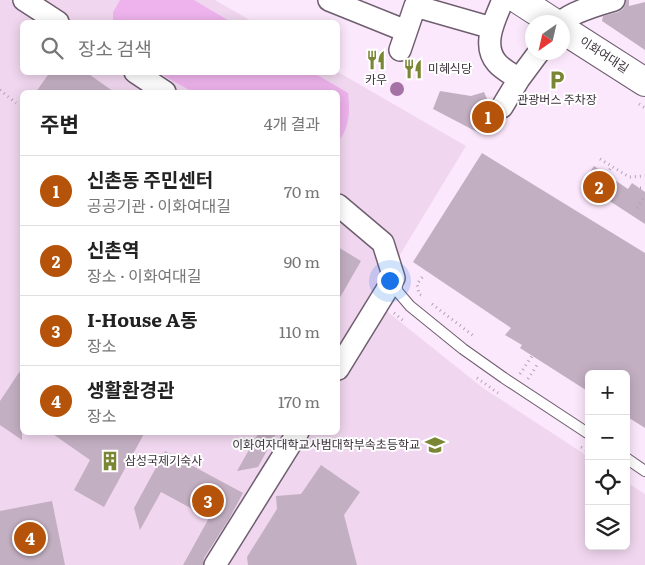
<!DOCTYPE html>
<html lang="ko">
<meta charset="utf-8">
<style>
:root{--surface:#fff;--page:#f2f2f2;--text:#222;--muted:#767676;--line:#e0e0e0;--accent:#b45309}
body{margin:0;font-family:Literata,"Noto Sans KR",serif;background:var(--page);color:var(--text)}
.controls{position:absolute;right:15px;bottom:15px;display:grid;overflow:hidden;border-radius:8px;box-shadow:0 2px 12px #0003}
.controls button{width:45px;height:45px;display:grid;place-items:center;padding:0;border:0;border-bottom:1px solid var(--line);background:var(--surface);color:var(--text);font:25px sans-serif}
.compass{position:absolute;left:525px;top:15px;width:45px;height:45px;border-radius:50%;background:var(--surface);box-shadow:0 2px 12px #0003;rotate:214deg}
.you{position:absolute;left:389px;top:280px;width:18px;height:18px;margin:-12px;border:4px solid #fff;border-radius:50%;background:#1a73e8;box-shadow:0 0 0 8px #1a73e833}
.badge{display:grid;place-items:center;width:32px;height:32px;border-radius:50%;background:var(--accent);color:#fff;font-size:16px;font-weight:700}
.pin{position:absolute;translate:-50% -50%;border:2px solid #fff;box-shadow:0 1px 5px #0006}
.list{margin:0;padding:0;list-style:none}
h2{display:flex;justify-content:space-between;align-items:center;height:65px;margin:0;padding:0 20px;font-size:21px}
h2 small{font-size:16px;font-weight:400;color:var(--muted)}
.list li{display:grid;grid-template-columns:32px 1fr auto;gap:15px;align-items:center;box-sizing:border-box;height:70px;padding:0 20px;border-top:1px solid var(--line)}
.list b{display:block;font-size:19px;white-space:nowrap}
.list p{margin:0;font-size:16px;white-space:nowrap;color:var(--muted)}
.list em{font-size:16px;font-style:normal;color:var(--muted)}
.icon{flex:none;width:28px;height:28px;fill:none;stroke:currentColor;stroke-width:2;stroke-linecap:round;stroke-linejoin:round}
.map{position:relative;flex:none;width:645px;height:565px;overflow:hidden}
.search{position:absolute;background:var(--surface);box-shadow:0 2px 12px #0003;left:20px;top:20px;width:320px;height:55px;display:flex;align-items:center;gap:12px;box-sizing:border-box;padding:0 18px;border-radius:8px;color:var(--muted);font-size:19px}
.panel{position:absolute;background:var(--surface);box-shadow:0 2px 12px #0003;left:20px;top:90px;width:320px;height:345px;border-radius:8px}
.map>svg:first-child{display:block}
.built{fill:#f0d7ef}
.green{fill:#eeb3ed}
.building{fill:#c3afc2}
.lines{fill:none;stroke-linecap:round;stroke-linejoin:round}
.lane-casing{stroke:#6f5e6f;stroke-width:12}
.street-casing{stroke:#6f5e6f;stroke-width:24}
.secondary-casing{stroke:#6f5e6f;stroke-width:30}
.path{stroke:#b1a2b1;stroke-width:3;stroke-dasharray:1 4;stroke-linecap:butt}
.lane{stroke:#fff;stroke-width:10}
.street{stroke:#fff;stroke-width:21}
.secondary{stroke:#fff;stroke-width:28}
.tree{fill:#a572a6}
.labels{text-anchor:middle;stroke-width:4;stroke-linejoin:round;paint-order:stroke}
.street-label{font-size:12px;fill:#3b333b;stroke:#fff}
.poi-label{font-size:12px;fill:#3b333b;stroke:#fff;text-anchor:start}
</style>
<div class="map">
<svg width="645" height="565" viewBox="0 0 645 565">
<rect width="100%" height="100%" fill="#fce8fc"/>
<!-- built -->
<path class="built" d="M0,0H215L253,22H22V72H338L466,146L338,357V92H22V432L291,433L211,565H0Z
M384,309L483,388L589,457V546H626V482L645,494V565H226L307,433L338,432V384Z"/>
<!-- green -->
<path class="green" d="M120,0H194L231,22H113V12Z
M159,73H314L348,93C350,111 350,127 338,142V92H193Z"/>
<!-- building -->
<path class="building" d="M626,0H629V6L645,2V50L602,21L603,16L618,12L623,9L626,3Z
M50,72H86L114,92H36Z
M440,91L471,96L484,92L490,106L491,113L493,116L496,124L486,126L481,134L433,109Z
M482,153L645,253V428L626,416V374H589V392L520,348L522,345L505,335L511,328L413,262Z
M594,166L628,189L632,183L645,192V224L582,183Z
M338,247L361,261L338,301Z
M22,368V440L0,425V401Z
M50,432H145L104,507L74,490L90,460Z
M259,432H277L258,467L237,471Z
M165,451L243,493L229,519L204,558L203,565H183L209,518L161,492L140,530L134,508Z
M321,465L360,492L344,515L357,565H248L247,557L277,509L276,496L301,494Z
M52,501L65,565H0V511Z"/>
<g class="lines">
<defs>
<path id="lane" d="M394,279L398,292L410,306L463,349L504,378L589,434
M626,458L645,471"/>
<path id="street" d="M24,0L58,22
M329,0L406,31
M503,0C495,19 481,45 497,63C503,70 512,74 519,79
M561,22C574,11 598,5 614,0
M400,50L415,6L492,28
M135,72L165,92
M502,107L519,79L539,52
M338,205L383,243L394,278L338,369
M215,565L298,432"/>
<path id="secondary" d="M519,0L553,22
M562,29L645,82"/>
</defs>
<!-- lane casing -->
<use href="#lane" class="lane-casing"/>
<!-- street casing -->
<use href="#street" class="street-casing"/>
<!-- secondary casing -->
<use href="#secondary" class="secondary-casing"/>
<!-- path -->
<path class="path" d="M0,90L16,103
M639,104L645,108
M600,159L629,177L645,176
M607,174L612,166
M640,188H645
M637,208L645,195
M421,295L419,294L417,284L424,275
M432,304L475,337
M394,313L405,322
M520,374L532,356
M477,378L498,393
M528,379L537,365
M581,447L589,452"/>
<!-- lane -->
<use href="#lane" class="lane"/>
<!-- street -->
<use href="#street" class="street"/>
<!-- secondary -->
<use href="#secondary" class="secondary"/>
</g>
<!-- trees -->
<circle class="tree" cx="397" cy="89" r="7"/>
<!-- icons -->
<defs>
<symbol id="restaurant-bare" viewBox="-9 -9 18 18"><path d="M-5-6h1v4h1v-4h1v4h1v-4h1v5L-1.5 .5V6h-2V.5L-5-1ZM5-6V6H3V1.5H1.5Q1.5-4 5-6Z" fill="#7a8633" stroke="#fff" stroke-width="2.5" paint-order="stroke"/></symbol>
<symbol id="parking-bare" viewBox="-9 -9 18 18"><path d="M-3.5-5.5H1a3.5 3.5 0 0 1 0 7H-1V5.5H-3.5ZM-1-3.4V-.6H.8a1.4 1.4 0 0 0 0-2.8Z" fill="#7a8633" stroke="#fff" stroke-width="2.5" paint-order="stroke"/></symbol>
<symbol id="school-bare" viewBox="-9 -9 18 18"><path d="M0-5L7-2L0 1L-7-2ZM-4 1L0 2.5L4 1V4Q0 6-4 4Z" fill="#7a8633" stroke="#fff" stroke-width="2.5" paint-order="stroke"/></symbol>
<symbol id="building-bare" viewBox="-9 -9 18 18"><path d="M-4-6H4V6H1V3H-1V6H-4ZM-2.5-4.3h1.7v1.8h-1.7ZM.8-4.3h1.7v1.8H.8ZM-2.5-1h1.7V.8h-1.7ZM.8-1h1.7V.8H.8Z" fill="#7a8633" stroke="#fff" stroke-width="2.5" paint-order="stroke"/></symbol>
</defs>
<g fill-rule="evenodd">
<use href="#restaurant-bare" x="362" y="46" width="28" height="28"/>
<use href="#restaurant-bare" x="399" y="55" width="28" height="28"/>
<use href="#parking-bare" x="543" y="66" width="28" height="28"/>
<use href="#school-bare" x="421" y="431" width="28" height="28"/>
<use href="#building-bare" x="96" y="447" width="28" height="28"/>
</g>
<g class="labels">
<!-- street labels -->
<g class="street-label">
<text transform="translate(604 55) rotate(33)" y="4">이화여대길</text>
</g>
<!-- poi labels -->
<g class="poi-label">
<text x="428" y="73">미혜식당</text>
<text x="376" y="84" text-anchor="middle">카우</text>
<text x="557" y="104" text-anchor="middle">관광버스 주차장</text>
<text x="420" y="449" text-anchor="end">이화여자대학교사범대학부속초등학교</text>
<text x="125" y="465">삼성국제기숙사</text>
</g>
</g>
</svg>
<div class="controls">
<button>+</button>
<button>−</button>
<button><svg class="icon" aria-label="locate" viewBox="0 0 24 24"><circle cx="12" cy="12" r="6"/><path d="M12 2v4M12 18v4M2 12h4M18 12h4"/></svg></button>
<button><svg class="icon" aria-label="layers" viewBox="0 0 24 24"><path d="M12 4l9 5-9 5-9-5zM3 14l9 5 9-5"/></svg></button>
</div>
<svg class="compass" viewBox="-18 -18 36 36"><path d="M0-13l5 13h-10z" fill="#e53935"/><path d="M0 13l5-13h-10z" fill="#767676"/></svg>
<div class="you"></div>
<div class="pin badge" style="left:488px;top:117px">1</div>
<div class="pin badge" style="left:599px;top:187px">2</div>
<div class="pin badge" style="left:208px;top:501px">3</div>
<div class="pin badge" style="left:30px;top:538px">4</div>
<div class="search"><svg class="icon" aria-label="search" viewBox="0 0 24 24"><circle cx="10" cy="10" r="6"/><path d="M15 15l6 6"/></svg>장소 검색</div>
<section class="panel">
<h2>주변<small>4개 결과</small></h2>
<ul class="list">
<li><span class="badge">1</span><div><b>신촌동 주민센터</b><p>공공기관 · 이화여대길</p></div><em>70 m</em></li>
<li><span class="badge">2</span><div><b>신촌역</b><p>장소 · 이화여대길</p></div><em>90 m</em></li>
<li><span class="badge">3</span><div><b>I-House A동</b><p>장소</p></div><em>110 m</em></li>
<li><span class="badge">4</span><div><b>생활환경관</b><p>장소</p></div><em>170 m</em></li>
</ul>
</section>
</div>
